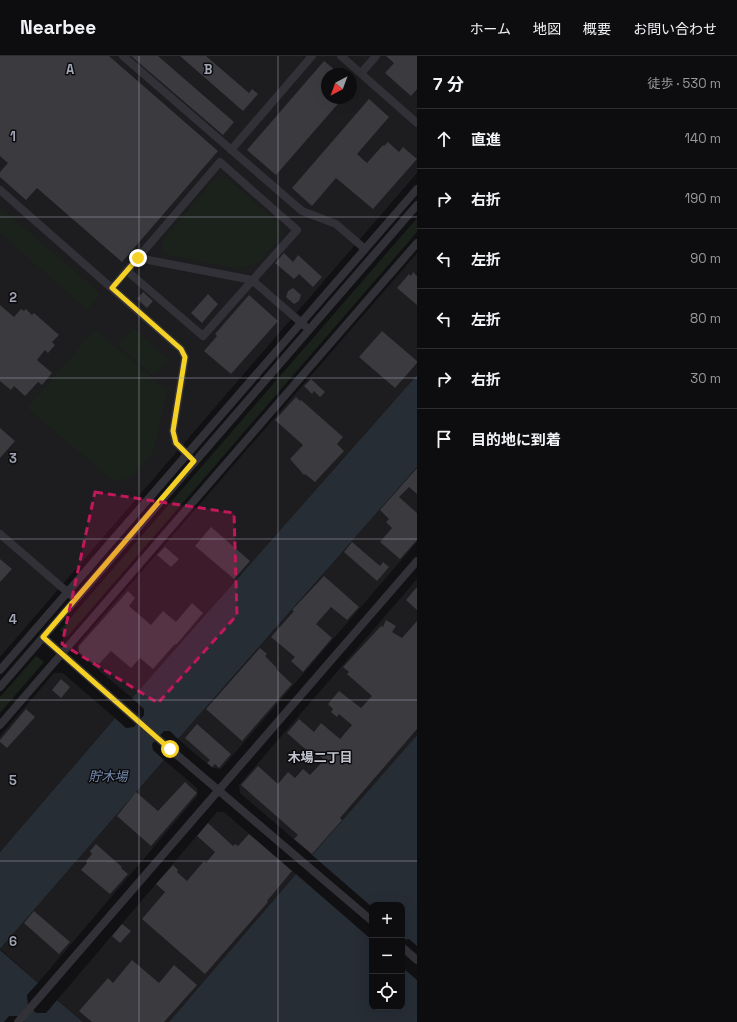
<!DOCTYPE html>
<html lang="ja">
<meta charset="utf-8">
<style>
:root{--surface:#0d0c0e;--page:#1b1a1c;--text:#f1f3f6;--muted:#9a9b9e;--line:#2d2c2e}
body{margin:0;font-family:"Space Grotesk","Noto Sans JP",sans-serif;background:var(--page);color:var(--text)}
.controls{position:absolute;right:12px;bottom:12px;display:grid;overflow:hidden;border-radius:8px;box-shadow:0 4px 16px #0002}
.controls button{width:36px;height:36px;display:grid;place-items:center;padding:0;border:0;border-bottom:1px solid var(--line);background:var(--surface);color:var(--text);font:20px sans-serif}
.compass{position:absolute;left:321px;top:12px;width:36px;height:36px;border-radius:50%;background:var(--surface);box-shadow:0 4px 16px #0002;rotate:221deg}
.stop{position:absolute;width:12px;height:12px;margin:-9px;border:3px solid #f5d025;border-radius:50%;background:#fff}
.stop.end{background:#f5d025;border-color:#fff;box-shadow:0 1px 4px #0008}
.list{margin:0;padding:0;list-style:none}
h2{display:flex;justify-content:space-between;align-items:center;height:52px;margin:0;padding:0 16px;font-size:17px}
h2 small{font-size:13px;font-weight:400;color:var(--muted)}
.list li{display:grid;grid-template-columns:26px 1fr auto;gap:12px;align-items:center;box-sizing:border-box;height:60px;padding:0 16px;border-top:1px solid var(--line)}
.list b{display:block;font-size:15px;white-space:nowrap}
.list em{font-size:13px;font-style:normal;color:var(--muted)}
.icon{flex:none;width:22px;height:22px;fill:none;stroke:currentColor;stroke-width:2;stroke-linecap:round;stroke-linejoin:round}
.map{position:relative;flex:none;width:417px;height:966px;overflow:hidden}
header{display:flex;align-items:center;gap:24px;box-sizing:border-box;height:56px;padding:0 20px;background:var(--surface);border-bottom:1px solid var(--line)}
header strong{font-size:19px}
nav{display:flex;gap:22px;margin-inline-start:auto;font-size:14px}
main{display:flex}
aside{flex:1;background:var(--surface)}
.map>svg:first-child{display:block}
.built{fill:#1d1c1f;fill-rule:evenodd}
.green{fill:#1b221c}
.water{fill:#272d35}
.building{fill:#3a3a3f}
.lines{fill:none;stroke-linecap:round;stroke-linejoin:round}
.minor{stroke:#313137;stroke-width:8}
.route{stroke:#f5d025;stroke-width:5}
.marked{fill:#c2185b;fill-opacity:0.2;stroke:#c2185b;stroke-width:3;stroke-dasharray:8 5;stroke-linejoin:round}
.grid{fill:none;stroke:#a1a4b3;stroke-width:1;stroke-opacity:0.55}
.labels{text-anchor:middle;stroke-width:3;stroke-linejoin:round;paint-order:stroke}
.neighbourhood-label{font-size:13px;font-weight:bold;fill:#c2c4cf;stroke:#0c0b0d}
.water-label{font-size:13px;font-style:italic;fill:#768cb0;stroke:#0c0b0d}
.grid-label{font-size:13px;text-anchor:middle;font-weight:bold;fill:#a1a4b3;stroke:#0c0b0d;stroke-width:3;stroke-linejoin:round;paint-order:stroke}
</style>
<header>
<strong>Nearbee</strong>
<nav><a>ホーム</a><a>地図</a><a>概要</a><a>お問い合わせ</a></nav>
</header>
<main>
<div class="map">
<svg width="417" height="966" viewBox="0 0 417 966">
<rect width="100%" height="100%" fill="#111012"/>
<!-- built -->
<path class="built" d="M0,0H417V117L0,601ZM327,18H351V42H327Z
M417,197V319L132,642L78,597L77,590Z
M417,411V486L221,713L212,712L178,683Z
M417,523V679L312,799L240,737L239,729Z
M54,617H63L115,662L0,796V680Z
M164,704L197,732L198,739L38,927L0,893Z
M217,756H224L296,818L169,966H83L57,944Z"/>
<!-- green -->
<path class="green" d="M224,122L228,123L280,168L283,178L280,182L258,207L238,213L167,199L163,194V184L212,126L217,123Z
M0,151L98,235L100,240L87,254L0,177Z
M417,162V176L67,581L60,574Z
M133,272L168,303L153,320L118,289Z
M95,273L167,335L154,395L133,420L120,425L112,424L27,352Z
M36,600L44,606L0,657V641Z"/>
<!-- water -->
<path class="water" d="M417,319V411L178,683L170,675H164L152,688L153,694L164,704L0,893V796L115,662L126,672L134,671L144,659V653L132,642Z
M417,679V890L409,883L402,884V849H372V851L312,799Z
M296,818L372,884V951H402V911L417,924V966H169Z
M0,894L38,927L27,939L28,949L36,957H46L57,944L83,966H25L17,960H9L4,966H0Z"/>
<!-- building -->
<path class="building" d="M0,0H109L218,95L122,206L37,132L26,144L0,121V116L8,107L0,100Z
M131,0H158L234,66L223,79Z
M180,0H206L249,37L252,33L258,38L243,55Z
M386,0H417V33L411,40L385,17L394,7Z
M324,5L340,18H327V42H343L276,119L247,94Z
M369,43L389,61L357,98L367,107L383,89L384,90L388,86L399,96L403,91L417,103L373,153L336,122L312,150L292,132Z
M284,197L293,206L298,199L322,221L313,231L299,218L294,223L275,207Z
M413,216L417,220V249L397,232L409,218L411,220Z
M293,232L301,239L299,245L294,248L286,241L288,235Z
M143,236L153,245L147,252L137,243Z
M208,238L218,248L202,267L191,257Z
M249,239L278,265L231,318L204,295L217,280L215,278Z
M0,249L14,261L21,253L24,255L26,253L32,259L34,257L59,279L52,286L55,289L48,297L45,294L37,304L52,317L42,329L38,326L25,340L14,330L11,334L0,325Z
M382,275L417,305V307L395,332L359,301Z
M311,323L325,336L320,341L314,335L312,338L304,330Z
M296,341L300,345L301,344L343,381L337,388L344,395L315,426L305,418L304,419L290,403L303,389L275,364Z
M0,372L15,385L0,402Z
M417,412V438L409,431L399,441L417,457V484L400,503L380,486L392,472L386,466L389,463L380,454Z
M211,471L250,505L234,523L195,490Z
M352,486L380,510L383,506L389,511L377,525L344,496Z
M165,491L179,503L171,511L157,499Z
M0,503L12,513L0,526Z
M324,520L359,551L347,564L331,551L316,568L332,582L303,616L291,605L295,601L271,581L294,555L292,554Z
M417,531V554L406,544Z
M128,535L135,542L129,550L151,569L163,555L176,566L192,547L203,557L176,589L175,588L153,613L140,602L131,612L111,595L99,608L97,606L95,609L79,596V590Z
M386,564L396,570L392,576L402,582L417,565V673L340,762L342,764L312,798L294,783L298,779L241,729L258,710L278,728L288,716L295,722L303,713L310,719L324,704L314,694L311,698L287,677L299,663L314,676L321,667L340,683L352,669L339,658L337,661L331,656L333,653L328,648L339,635L361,652L372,640L347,618L349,616L343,611L381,570L383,571Z
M260,592L267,598L265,600L277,612L276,613L292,628L242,685L206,653Z
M61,623L70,631L61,642L52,634Z
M26,653L35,661L7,692L0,686V684Z
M197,668L231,698L219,712L215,708L212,711L207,707L210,704L185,682Z
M185,726L197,737L151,790L117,760L136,736L158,755Z
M208,767L233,790L235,788L238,790L249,778L292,815L267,845L268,846L205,918L142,863L165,836L156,828L173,809L178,814L177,816L187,825L204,805L206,807L215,796L197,780Z
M96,788L122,811L121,812L128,818L110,838L81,814L87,807L86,805L92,798L90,795Z
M34,855L70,886L59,898L24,867Z
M122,868L131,875L120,887L112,880Z
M132,904L159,927L174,909L197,929L164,966H92L79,955L108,922L113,927Z"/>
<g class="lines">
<!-- minor -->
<path class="minor" d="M123,0L302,155L336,168L365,193
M341,0L417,67
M361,17L376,0
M231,94L312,0
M0,134L181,293L185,301L173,375L176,387L189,400
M138,202L252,224L305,270
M112,232L220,106L297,174L203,280L127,215
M0,478L72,540
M43,581L170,693L372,865
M0,614L417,133
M0,631L417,149
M0,669L417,187
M402,891L417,904
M18,966L417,505"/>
</g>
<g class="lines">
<!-- route -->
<path class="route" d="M138,202L112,232L181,293L185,301L173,375L176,387L194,405L43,581L170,693"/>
</g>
<!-- marked area -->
<path class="marked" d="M95,436L234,457L237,559L158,647L62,588Z"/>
<!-- grid -->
<path class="grid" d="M139,0V966M278,0V966M0,161H417M0,322H417M0,483H417M0,644H417M0,805H417"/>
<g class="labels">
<!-- neighbourhood labels -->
<g class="neighbourhood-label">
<text x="320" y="706">木場二丁目</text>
</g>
<!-- water labels -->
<g class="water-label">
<text x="108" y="725">貯木場</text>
</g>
</g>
<g class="grid-label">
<text x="70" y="18">A</text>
<text x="208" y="18">B</text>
<text x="13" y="85">1</text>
<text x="13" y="246">2</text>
<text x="13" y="407">3</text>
<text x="13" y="568">4</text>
<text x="13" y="729">5</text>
<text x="13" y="890">6</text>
</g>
</svg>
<div class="controls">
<button>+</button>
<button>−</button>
<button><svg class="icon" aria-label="locate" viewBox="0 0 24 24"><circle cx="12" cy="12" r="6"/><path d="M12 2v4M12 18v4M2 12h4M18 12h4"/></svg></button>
</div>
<svg class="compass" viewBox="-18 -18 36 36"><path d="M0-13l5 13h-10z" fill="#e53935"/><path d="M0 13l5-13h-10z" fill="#9a9b9e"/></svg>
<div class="stop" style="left:170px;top:693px"></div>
<div class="stop end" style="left:138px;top:202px"></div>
</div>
<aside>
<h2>7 分<small>徒歩 · 530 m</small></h2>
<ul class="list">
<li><svg class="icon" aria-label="ahead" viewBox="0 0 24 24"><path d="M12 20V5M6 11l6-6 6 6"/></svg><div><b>直進</b></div><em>140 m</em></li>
<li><svg class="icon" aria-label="right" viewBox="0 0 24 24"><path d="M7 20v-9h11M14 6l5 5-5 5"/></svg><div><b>右折</b></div><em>190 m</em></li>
<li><svg class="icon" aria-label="left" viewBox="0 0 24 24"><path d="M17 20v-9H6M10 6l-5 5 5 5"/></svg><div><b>左折</b></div><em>90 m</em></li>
<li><svg class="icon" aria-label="left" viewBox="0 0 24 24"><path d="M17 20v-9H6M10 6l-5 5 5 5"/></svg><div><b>左折</b></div><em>80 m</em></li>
<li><svg class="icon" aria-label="right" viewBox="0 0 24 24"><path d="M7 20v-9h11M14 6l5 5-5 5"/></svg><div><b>右折</b></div><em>30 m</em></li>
<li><svg class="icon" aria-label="arrive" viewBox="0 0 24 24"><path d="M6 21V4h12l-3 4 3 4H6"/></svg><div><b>目的地に到着</b></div></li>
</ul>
</aside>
</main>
